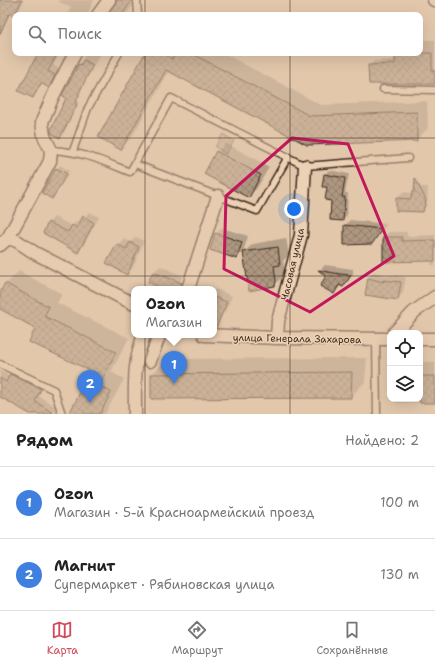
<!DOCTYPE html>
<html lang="ru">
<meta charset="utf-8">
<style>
:root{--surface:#fff;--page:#f2f2f2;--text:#222;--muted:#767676;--line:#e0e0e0;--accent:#d1495b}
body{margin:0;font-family:"Shantell Sans",sans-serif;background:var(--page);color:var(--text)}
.controls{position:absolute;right:12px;bottom:12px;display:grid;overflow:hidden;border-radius:8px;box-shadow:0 4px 16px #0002}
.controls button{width:36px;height:36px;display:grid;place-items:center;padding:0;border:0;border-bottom:1px solid var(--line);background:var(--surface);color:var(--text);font:20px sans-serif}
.you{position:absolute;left:294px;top:209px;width:14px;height:14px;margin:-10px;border:3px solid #fff;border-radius:50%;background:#1a73e8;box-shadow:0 0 0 6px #1a73e833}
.badge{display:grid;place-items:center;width:26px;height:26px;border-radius:50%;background:var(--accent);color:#fff;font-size:13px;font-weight:700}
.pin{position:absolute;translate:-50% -33px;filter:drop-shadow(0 1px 2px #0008)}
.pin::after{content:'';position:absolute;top:21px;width:14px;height:12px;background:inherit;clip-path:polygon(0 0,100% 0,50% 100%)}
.popup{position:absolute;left:131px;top:286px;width:86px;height:52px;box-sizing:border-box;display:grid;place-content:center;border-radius:8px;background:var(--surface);filter:drop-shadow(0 1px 3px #0005);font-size:13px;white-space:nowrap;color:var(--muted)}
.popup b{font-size:15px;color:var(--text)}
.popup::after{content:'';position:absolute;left:50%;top:100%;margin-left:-8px;border:8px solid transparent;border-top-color:var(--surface)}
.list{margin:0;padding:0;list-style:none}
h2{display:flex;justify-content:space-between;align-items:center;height:52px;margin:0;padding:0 16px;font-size:17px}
h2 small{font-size:13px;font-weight:400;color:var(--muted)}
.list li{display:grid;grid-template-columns:26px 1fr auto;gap:12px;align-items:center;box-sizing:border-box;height:72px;padding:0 16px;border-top:1px solid var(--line)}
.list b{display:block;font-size:15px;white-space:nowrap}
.list p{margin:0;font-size:13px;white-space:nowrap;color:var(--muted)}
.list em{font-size:13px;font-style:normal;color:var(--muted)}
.icon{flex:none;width:22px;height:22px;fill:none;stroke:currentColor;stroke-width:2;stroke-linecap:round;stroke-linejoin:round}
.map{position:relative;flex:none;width:435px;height:414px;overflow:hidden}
.search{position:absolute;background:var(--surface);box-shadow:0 4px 16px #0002;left:12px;right:12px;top:12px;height:44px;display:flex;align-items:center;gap:10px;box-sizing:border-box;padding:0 14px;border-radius:8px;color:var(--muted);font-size:15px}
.sheet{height:196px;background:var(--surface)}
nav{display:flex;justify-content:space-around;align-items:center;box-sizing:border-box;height:56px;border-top:1px solid var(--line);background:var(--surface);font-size:11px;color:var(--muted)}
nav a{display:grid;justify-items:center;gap:2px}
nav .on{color:var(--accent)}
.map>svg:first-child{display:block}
.grass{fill:url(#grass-dots);stroke:#7f6a58}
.shadow{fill:#0003}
.building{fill:url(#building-cross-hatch);stroke:#3b2a1e}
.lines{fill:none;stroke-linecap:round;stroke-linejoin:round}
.service-casing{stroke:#3b2a1e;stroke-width:9}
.minor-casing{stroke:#3b2a1e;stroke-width:15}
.service{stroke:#edd1b4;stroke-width:6}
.minor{stroke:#edd1b4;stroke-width:12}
.marked{fill:none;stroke:#c2185b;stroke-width:3;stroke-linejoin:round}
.grid{fill:none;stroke:#3b2a1e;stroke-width:1;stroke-opacity:0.55}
.labels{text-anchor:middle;stroke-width:3;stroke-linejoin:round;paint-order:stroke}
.street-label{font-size:10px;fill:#3b2a1e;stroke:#edd1b4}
</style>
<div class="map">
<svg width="435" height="414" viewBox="0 0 435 414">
<defs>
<pattern id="grass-dots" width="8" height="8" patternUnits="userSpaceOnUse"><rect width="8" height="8" fill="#c3aa91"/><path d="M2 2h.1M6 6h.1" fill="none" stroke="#a08b76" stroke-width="1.8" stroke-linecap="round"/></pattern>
<pattern id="building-cross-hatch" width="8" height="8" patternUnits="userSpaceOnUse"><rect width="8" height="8" fill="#ae9780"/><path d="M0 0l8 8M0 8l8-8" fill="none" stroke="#8f7b68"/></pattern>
</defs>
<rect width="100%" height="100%" fill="#e2c7ab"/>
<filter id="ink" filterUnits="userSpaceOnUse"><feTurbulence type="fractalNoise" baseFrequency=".025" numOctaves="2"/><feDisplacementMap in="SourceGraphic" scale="8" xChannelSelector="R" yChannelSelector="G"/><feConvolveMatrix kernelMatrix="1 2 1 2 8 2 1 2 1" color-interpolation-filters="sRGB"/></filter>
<g filter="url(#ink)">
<!-- grass -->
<path class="grass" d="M223,134L234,141L226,154L215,147Z"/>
<!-- shadow -->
<path class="shadow" d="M0,0H24L20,9L14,15L10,14L6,18L0,15Z
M60,0H94L87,15H67L71,7L59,2Z
M118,0H135V2L126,15H108Z
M420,22H423V40H435V82L370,65L374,61L396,60V53H420Z
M39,53H60L53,65L60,69L54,81L49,86L43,83L33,97Z
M86,53H101L79,92L81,93L77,101L79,102L60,137L67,98L63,95Z
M146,53H223L321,105L427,101L428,128L416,140L307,144L169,71L132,137L121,148Z
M226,143L269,167L257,188L248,197L217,152Z
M60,165L69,171L52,198L43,193Z
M329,170L349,174L345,193H348L347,215L343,220L328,187L325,174Z
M418,187H428L427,205L421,211L397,198L403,192L412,193Z
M89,212L99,217L83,246L78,251L49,223L54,217L72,226L78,220L81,222Z
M350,220L387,224L372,243L345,226Z
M222,228L248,236L243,252L237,258L216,234Z
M389,232H407V236L434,235L435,233V265H431L432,260L384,237Z
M136,237L144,241L133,268L127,274L108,262L118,244L124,239L131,242Z
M286,238L289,255L283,261L285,271L283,276L274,285L244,252L253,244Z
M325,265L353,269V274L349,280L343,286L341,285L334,293L328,276L320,270Z
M160,266L183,276L175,289H164L149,282L154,272Z
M19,271L62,294L57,303L129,338L111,372L124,379L105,414H70L92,371L36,328L0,308V295L6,284Z
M374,272L389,276L390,275L406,277L403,293L398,299L366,295L368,278Z
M216,289L232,296L225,312L219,318L214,316V291Z
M367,358L365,382L350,397L152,374L167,359Z
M420,362H435V402L395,403V399H420Z
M16,370L45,383L39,396L56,407L53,414H32L0,396V371L10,376Z"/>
<!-- building -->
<path class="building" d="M0,0H22L14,16L9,14L0,34Z
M117,0H132L122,15H107Z
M38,53H58L48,71L55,75L49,88L41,83L33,98L18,91Z
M145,53H162L172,59L175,53H191L310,116L417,112V141L307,145L166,70L121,150L98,137Z
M395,53H432V71H435V84H369L368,65L395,64Z
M84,60L93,65L78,95H79L75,104L77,105L60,138L51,133V129L66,98L62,95L79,64L81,65Z
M216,151L261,175L249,198L204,174Z
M56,168L67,174L52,199L42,193Z
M324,174L345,178L342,197H345L343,221L330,220L331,201L325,200L327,187H322Z
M415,178L426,200L423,212L396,211V198L411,199L412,192H414Z
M83,216L94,223L78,253L43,233L48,222L68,232L72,225L77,228Z
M344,225L382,229L372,244L344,245Z
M215,233L242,242L237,259L210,250Z
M383,237H402V241L435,240V261L383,262Z
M130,242L139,247L127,275L106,263L117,244L126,249Z
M278,247L280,265L274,266L276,281L275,286L249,291L243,252Z
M318,270L340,274L351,275L343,287L339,285L334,294L320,286L326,276Z
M153,272L182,283L181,289H162L148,282Z
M368,278L384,282L383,280L401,282L398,300L365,295Z
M5,283L49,307L44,316L116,352L99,386L111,392L100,414H69L91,371L29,342L35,328L0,309V293Z
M214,297L227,302L216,328H214Z
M352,372L351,398L151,399V374Z
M10,374L41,389L35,401L54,414H30L0,397V378L6,382Z
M420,376H435V403H420Z"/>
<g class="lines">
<defs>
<path id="service" d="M137,0L138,15
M383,89L435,90
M51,150C84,152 100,160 130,172L171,98L305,166L408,158
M73,151L88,108L119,53
M135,164L257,211L288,157
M376,339L377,414
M0,364L54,390L62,414"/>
<path id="minor" d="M434,0H435
M98,15L109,0
M8,238L17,241L35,253L134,304
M0,245L8,238L50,161L51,150L44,136L42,122L53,96L75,53
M188,289L218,196
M394,333L414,312L435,297
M204,335L277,338L390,339
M277,338L278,321L301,235L305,166
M420,339H435
M150,361L158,339
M135,414C135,384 133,363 144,335"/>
</defs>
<!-- service casing -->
<use href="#service" class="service-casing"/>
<!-- minor casing -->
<use href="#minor" class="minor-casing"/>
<!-- service -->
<use href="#service" class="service"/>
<!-- minor -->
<use href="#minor" class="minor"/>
</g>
</g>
<!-- marked area -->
<path d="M0 0H435V414H0ZM292,138L348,144L394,256L310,312L224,269L226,196Z" fill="#e2c7ab" fill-opacity=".55" fill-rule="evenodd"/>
<path class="marked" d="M292,138L348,144L394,256L310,312L224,269L226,196Z"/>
<!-- grid -->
<path class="grid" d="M145,0V15M290,0V15M145,53V414M290,53V414M0,138H435M0,276H435"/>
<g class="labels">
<!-- street labels -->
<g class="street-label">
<text transform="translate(292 264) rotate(-77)" y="4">Часовая улица</text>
<text transform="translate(297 338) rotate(1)" y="4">улица Генерала Захарова</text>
</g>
</g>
</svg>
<div class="controls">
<button><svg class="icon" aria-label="locate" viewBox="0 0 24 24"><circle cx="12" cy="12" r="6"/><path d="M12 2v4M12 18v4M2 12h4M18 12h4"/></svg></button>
<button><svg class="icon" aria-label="layers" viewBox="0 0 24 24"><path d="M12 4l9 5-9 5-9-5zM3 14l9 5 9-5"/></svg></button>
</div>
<div class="you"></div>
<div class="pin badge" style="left:174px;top:384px;background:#3f7fe0">1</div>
<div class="popup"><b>Ozon</b>Магазин</div>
<div class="pin badge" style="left:90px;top:403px;background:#3f7fe0">2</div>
<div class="search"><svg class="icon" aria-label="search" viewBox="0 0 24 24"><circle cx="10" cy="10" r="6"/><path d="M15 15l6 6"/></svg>Поиск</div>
</div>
<section class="sheet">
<h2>Рядом<small>Найдено: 2</small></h2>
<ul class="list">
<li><span class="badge" style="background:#3f7fe0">1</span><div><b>Ozon</b><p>Магазин · 5-й Красноармейский проезд</p></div><em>100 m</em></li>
<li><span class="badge" style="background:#3f7fe0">2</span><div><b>Магнит</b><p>Супермаркет · Рябиновская улица</p></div><em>130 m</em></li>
</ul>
</section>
<nav>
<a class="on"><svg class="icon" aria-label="map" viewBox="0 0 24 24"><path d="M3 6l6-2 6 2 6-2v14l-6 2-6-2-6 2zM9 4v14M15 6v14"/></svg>Карта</a>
<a><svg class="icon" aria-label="directions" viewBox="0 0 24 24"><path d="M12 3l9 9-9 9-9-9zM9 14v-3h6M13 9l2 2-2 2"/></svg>Маршрут</a>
<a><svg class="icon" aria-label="saved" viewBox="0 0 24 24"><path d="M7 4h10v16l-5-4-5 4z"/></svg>Сохранённые</a>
</nav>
